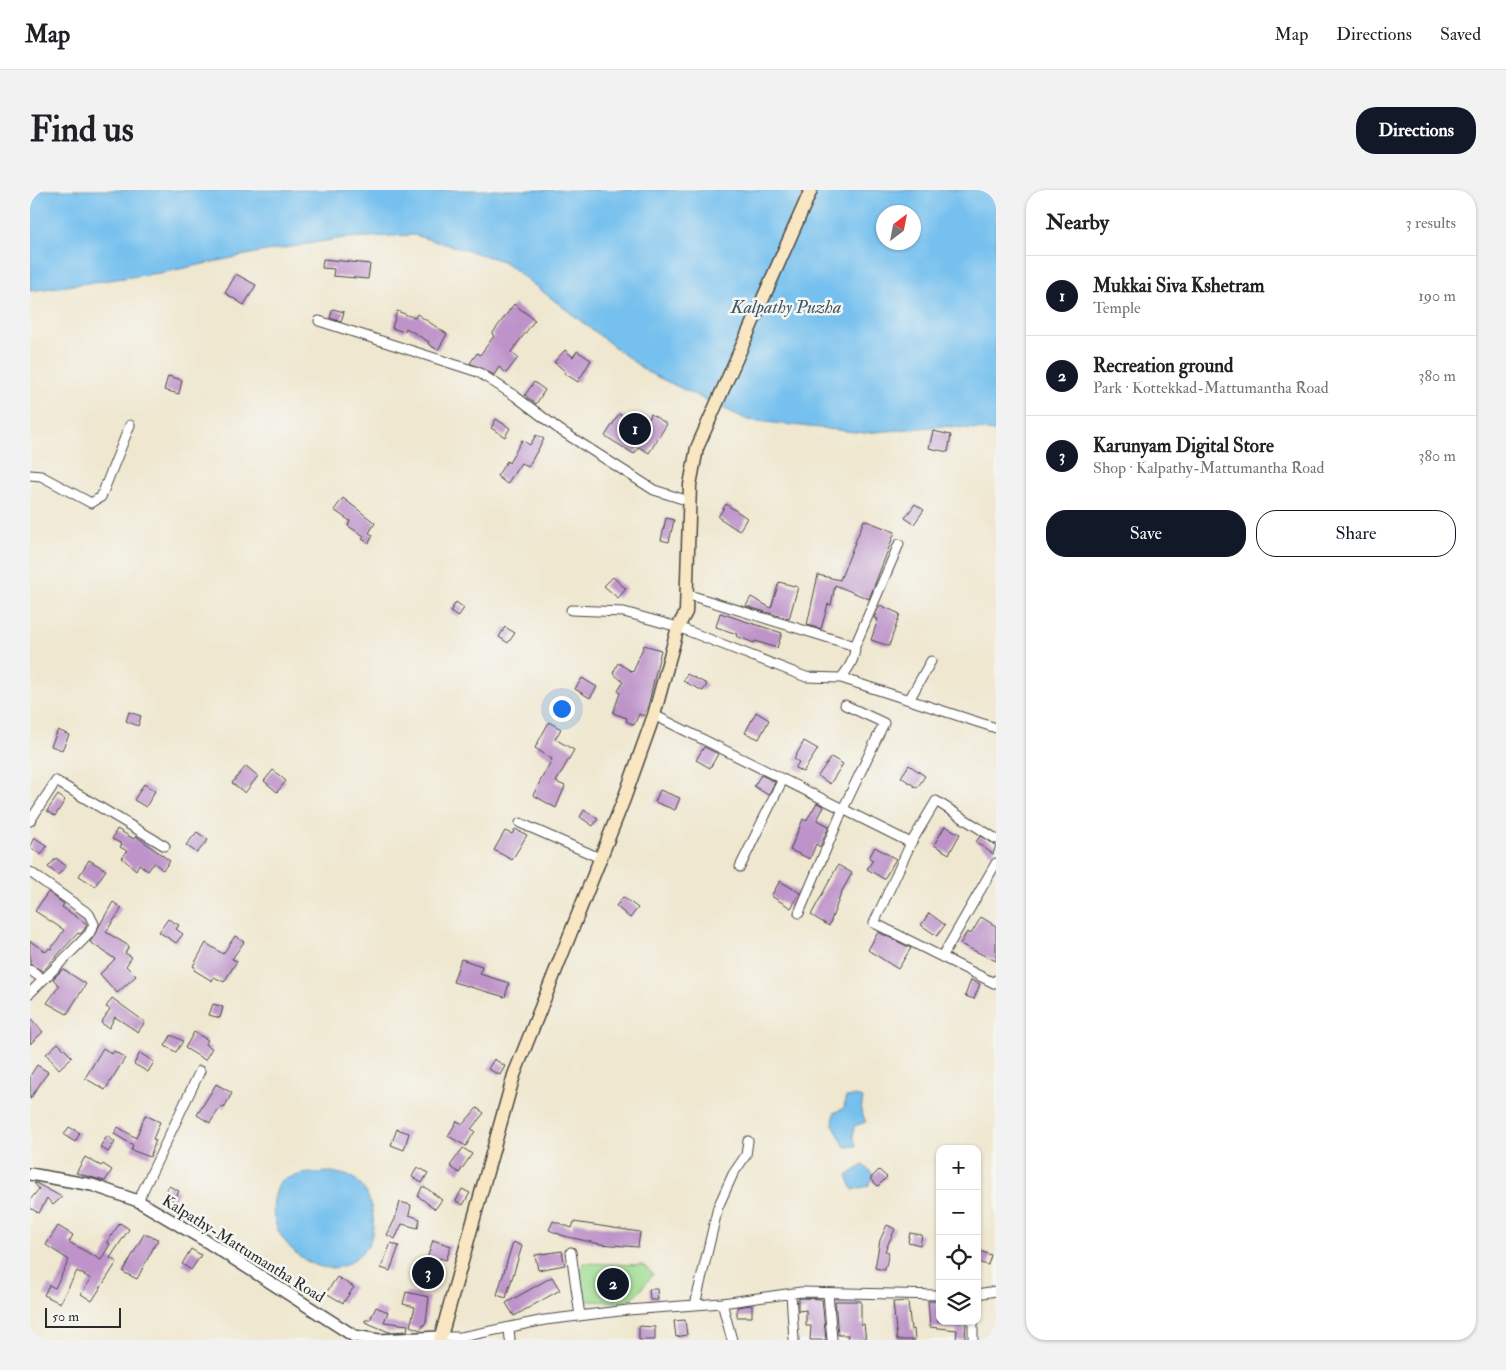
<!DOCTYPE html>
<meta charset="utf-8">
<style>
:root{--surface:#fff;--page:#f2f2f2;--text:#202124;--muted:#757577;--line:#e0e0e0;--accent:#111827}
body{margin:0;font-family:"IM FELL Double Pica",serif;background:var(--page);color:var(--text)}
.controls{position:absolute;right:15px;bottom:15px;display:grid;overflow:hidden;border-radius:10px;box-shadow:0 1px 4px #0004}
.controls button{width:45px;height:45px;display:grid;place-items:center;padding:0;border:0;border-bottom:1px solid var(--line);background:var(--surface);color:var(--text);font:25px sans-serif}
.compass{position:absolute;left:846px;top:15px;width:45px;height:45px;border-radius:50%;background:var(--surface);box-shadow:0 1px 4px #0004;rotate:32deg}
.scale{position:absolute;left:15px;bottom:12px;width:76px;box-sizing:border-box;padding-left:5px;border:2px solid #2b2b2b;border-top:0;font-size:14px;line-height:18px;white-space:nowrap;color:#2b2b2b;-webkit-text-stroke:4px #f6f6f2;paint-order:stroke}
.you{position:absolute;left:531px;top:518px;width:18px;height:18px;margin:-12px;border:4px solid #fff;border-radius:50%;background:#1a73e8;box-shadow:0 0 0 8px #1a73e833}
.badge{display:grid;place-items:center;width:32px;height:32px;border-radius:50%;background:var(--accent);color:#fff;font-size:16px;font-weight:700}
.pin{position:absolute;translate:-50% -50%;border:2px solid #fff;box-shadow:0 1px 5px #0006}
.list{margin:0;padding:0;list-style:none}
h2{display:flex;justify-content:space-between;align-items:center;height:65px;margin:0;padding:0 20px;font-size:21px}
h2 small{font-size:16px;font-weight:400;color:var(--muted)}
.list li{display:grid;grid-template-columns:32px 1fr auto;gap:15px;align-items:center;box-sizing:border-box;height:80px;padding:0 20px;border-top:1px solid var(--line)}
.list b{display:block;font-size:19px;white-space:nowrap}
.list p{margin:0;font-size:16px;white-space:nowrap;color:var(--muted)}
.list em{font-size:16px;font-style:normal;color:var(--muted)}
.actions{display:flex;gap:10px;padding:15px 20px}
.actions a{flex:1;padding:11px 0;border:1px solid var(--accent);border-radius:20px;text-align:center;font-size:18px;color:var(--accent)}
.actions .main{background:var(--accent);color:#fff}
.icon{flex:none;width:28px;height:28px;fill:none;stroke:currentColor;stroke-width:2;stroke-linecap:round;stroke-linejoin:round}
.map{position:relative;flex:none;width:966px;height:1150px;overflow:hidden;border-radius:20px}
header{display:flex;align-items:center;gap:30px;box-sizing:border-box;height:70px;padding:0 25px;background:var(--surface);border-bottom:1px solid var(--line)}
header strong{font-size:24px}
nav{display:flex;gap:28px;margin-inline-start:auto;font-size:18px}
.intro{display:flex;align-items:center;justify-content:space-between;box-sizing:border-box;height:120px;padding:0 30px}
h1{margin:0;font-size:35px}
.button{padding:12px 22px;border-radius:20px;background:var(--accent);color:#fff;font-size:18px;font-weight:700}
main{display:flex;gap:30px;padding:0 30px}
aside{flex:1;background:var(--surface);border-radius:20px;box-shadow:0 1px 4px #0004}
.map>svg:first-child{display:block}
.green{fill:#9edb8f;stroke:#64835d}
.water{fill:#74c0ee;stroke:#50768c;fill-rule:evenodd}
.building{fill:#bd93c9}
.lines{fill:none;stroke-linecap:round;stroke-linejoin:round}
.minor-casing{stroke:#484744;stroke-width:11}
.tertiary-casing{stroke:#484744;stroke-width:14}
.secondary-casing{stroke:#484744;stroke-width:15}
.minor{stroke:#fff;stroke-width:9}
.tertiary{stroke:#fff;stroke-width:11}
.secondary{stroke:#f9e7c3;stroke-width:12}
.labels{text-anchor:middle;stroke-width:5;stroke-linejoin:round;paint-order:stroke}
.street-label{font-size:16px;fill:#2b2b2b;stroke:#f6f6f2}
.water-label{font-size:18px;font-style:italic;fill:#415866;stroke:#f6f6f2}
</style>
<header>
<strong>Map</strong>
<nav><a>Map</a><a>Directions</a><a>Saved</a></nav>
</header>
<div class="intro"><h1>Find us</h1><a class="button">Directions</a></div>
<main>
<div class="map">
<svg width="966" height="1150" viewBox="0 0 966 1150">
<rect width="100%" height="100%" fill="#f6f6f2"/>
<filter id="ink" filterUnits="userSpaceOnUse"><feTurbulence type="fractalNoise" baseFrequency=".02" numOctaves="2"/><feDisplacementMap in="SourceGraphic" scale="10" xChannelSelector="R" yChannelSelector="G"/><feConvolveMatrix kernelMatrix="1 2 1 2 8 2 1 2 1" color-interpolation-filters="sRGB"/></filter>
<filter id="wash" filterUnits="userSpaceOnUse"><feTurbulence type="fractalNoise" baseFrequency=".0096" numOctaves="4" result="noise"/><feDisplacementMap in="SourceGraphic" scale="20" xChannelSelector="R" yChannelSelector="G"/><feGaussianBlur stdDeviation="1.12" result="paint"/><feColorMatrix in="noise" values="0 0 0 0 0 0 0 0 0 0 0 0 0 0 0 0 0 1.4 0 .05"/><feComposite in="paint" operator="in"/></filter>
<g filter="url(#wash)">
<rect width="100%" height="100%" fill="#efe7cf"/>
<!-- green -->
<path class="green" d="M553,1073L613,1075L623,1084L610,1101L597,1112L554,1111L550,1087Z"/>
<!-- water -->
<path class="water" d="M0,0H966V241L914,236L834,243L718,230L617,182L473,71L384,45L314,48L230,62L136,82L0,101ZM854,22H884V52H854Z
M825,906L833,908L831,921L836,932L824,936L823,946L826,956L815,957L803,934L804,923L814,918L816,907Z
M833,975L844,985L838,996L823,1000L817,986Z
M303,982C309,984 320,985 325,989C342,1003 349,1035 338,1055C336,1059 331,1063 328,1066C303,1091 269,1073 252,1047C240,1029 241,1009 251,990L276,983Z"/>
<g id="blocks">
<!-- building -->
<path class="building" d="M293,69L340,74L338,89L303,86L304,79L292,78Z
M206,84L226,95L214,115L195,103Z
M484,114L505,130L481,162L488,168L476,183L469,177L464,185L440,173L447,163L450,165L464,146L462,144Z
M303,119L314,122L311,132L300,128Z
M367,121L385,128L387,124L417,144L408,160L398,154L399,152L376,138L374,142L362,138Z
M535,160L543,167L547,161L561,170L548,192L534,183L535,181L524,172Z
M138,186L152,190L149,204L134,200Z
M504,192L515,200L506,214L495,205Z
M589,224L604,233L611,224L619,229L621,224L637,234L619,263L609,257L604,264L575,246Z
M466,229L480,238L475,247L461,238Z
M903,241L921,245L918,262L899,258Z
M506,245L514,249L498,277L491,273L477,294L467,286L477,271L479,273L492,250L500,255Z
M313,308L345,333L339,343L343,345L339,353L332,349L334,346L318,336L320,331L304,320Z
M696,314L717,328L709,341L688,327Z
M885,314L894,320L884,334L875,328Z
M636,328L644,330L639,352L631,350Z
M834,330L865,342L839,409L805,395L801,415L798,414L791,439L777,435L788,385L810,390Z
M583,387L596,399L588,408L574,396Z
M749,392L768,397L759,429L716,416L721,407L741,418Z
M426,412L434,418L428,427L420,422Z
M850,415L870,424L859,456L841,450L848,429L844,428Z
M690,423L752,443L747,458L725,451L724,453L706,446L707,444L686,437Z
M475,437L485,443L478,453L469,447Z
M614,455L631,460L618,516L613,526L609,524L604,535L596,531L597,528L583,523L590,503L588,501L593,492L583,483L588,473L603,482Z
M657,484L677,494L673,501L653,491Z
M552,488L567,497L560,508L545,499Z
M99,522L111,526L108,536L96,531Z
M726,522L739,530L729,549L715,543Z
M519,532L531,539L525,549L544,560L526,592L535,596L526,618L503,605L522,569L505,558Z
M28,540L39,545L32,560L21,556Z
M774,551L788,559L773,582L765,578L769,572L764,569Z
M674,557L688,564L680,578L666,570Z
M801,567L813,574L800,594L788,586Z
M879,575L895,586L887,598L871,587Z
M216,576L228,586L215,603L202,593Z
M243,580L256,591L247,602L234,591Z
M731,585L745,592L738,605L724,596Z
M114,594L125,601L116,617L104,610Z
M630,600L650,608L645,620L625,612Z
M28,605L35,610L25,626L17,621Z
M787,613L794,617L787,630L799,636L790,657L786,654L780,669L760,660L773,629L776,631Z
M554,620L568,629L563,636L550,627Z
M915,636L930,644L919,664L904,655Z
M87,639L104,649L106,646L140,671L133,680L124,673L118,681L109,674L106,680L92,668L97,661L90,657L92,654L82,649Z
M485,639L497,645L482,670L464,660L475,641L482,644Z
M167,642L178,650L167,663L156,655Z
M950,646L966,655L963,664L946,652Z
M4,647L17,656L11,665L0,657Z
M845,657L866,669L854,689L837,679L843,670L839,668Z
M26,668L36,676L28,685L18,677Z
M59,670L76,680L65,696L49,686Z
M808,675L822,683L812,701L799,736L781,725Z
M750,691L770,703L761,718L741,706Z
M18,702L34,714L32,717L57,734L54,740L50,744L48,743L13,781L0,774V751L16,762L19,758L21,759L34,740L5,721Z
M593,707L608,718L600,728L586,716Z
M83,712L92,718L76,742L99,756L95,763L102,767L96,776L106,786L87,803L70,784L85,769L60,752Z
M899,723L915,735L907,746L891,735Z
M951,727L966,736V771L930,754L937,742L941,744Z
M138,729L149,735L146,739L153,744L146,753L129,742Z
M848,742L881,758L868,779L838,760Z
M205,746L214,752L202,769L207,771L194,792L184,787L182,791L164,780L165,777L163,776L176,753L193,764Z
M431,769L452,776L450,784L479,793L475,807L423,792Z
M33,779L56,794L37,824L17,813L29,796L23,789Z
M941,790L950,794L944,809L935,806Z
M82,808L115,832L108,842L85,827L79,838L71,833L80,819L76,817Z
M183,814L193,817L190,828L179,825Z
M0,828L13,842L0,854Z
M164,842L178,850L175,854L182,858L175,870L155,858Z
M141,845L153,851L146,862L135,856Z
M28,853L42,867L29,879L16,864Z
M73,858L82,864L84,861L95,868L75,900L55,888Z
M110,863L124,872L118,882L104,874Z
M464,869L475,876L470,885L458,879Z
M7,875L18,882L0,909V886Z
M186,894L202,903L194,918L191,916L180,933L167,925Z
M447,918L454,923L441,939L445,941L436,956L418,946L427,931L433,934Z
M115,925L130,932L123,949L126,950L120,967L101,960L103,955L84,944L88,937L106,948Z
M39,937L50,943L45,952L34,945Z
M367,939L379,943L374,960L361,955Z
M77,946L85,952L78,962L70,957Z
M433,958L442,964L429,983L420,976Z
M55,967L71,976L73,974L82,980L75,991L46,983Z
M387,977L398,983L392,993L382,987Z
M849,980L857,987L848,996L840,989Z
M4,993H6L32,1007L23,1015L17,1008L9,1023L0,1018V1010L9,999Z
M139,996L149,1001L144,1011L134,1005Z
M392,997H395L412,1010L405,1019L388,1006Z
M432,999L440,1003L433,1015L426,1011Z
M370,1012L381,1015L379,1025L390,1029L388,1038L372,1034L365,1049L357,1045L365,1029Z
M523,1031L542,1038L544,1032L610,1042L608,1057L570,1054L534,1046L519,1040Z
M90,1033L99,1039L80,1068L87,1072L62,1111L51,1104L61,1089L47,1081L30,1113L14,1105L19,1095L25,1098L39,1070L16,1055L28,1036L43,1045L39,1052L71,1070L80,1054L77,1052Z
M857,1035L865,1039L855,1061L859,1062L855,1080L845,1078L850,1050Z
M880,1043L892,1045L890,1055L878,1052Z
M114,1044L128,1049L107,1089L93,1082Z
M403,1050L421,1056L416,1070L410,1068L402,1088L392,1084Z
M483,1052L492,1056L476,1108L467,1105Z
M361,1053L369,1056L360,1081L351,1078Z
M161,1059L171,1065L161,1080L152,1074Z
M947,1060L961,1065L958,1075L947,1072Z
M532,1061L535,1075L508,1080L505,1065Z
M307,1087L324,1097L313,1113L296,1103Z
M522,1087L530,1100L484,1126L476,1113Z
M619,1099H627L628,1110H620Z
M376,1102L399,1107L396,1132L390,1140L380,1136L385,1117L373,1114Z
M771,1108L792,1109L796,1150H780L781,1136H776V1120L768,1121V1109Z
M805,1111H831V1135L834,1134L836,1150H817L818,1145H808Z
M878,1111L881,1140L884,1139L885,1150H867L863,1112Z
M898,1111H907L908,1131H936L935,1150H926L927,1140L900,1137Z
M722,1115V1127H707V1117Z
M346,1117L358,1122L354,1132L378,1135L377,1141L359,1142L335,1132V1130H340Z
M655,1130L657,1145L646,1147L644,1131Z
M609,1136L625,1137V1150H609Z"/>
</g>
</g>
<g filter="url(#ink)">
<use href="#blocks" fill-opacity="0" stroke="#484744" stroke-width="1"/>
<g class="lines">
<defs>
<path id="minor" d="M289,131L448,182L485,206L530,240L624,300L659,311
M0,285L11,286L61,313L71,307L100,235
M656,404L825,456
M541,420L594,422L648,437L776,487L811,488L966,538
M811,488C819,478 825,469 825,456L869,354
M879,510L901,471
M624,525L881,653
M0,631L26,591L135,656
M490,633L570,668
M966,649L906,611L881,653L844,733L964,793L966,790
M710,677L753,589
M0,682L59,724L64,734L59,744L0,803
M769,723L813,619L854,533L815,515
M912,767L966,673
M0,780L13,789
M108,1011L170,881
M541,1062L550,1126
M798,1103L802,1150
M761,1104L764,1150
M947,1104L966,1101
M692,1113L702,1150
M665,1115L688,1017L703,984L716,965L718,951
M479,1138L480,1150
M410,1147H431L515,1130L598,1120L692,1113L771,1102L910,1105
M943,1150V1131"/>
<path id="tertiary" d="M0,984L62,995L108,1011L176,1051L324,1146L349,1150L410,1147"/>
<path id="secondary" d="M410,1150L484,885L594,609L624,525L648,437L656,422L660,295L667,258L781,0"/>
</defs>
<!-- minor casing -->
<use href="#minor" class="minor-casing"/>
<!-- tertiary casing -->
<use href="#tertiary" class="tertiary-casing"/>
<!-- secondary casing -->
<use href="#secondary" class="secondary-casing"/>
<!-- minor -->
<use href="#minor" class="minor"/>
<!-- tertiary -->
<use href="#tertiary" class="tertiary"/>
<!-- secondary -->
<use href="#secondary" class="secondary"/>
</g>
</g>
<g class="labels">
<!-- street labels -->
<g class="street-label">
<text transform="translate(214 1058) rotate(32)" y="6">Kalpathy-Mattumantha Road</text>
</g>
<!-- water labels -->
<g class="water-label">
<text x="756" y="123">Kalpathy Puzha</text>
</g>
</g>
</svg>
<div class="controls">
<button>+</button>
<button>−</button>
<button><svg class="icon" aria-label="locate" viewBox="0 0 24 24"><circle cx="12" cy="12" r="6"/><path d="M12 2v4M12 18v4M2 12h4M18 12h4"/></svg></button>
<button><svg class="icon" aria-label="layers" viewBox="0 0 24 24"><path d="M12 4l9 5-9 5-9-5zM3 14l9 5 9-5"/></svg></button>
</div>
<svg class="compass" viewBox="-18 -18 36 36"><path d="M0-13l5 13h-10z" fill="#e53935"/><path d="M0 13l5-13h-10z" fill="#757577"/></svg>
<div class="scale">50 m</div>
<div class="you"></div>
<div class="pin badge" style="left:605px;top:239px">1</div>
<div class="pin badge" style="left:583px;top:1094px">2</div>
<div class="pin badge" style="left:398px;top:1083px">3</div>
</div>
<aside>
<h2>Nearby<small>3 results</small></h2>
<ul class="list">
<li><span class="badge">1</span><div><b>Mukkai Siva Kshetram</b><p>Temple</p></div><em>190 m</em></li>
<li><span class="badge">2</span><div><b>Recreation ground</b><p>Park · Kottekkad-Mattumantha Road</p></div><em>380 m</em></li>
<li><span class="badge">3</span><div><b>Karunyam Digital Store</b><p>Shop · Kalpathy-Mattumantha Road</p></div><em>380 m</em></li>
</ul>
<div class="actions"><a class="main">Save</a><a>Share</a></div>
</aside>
</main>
